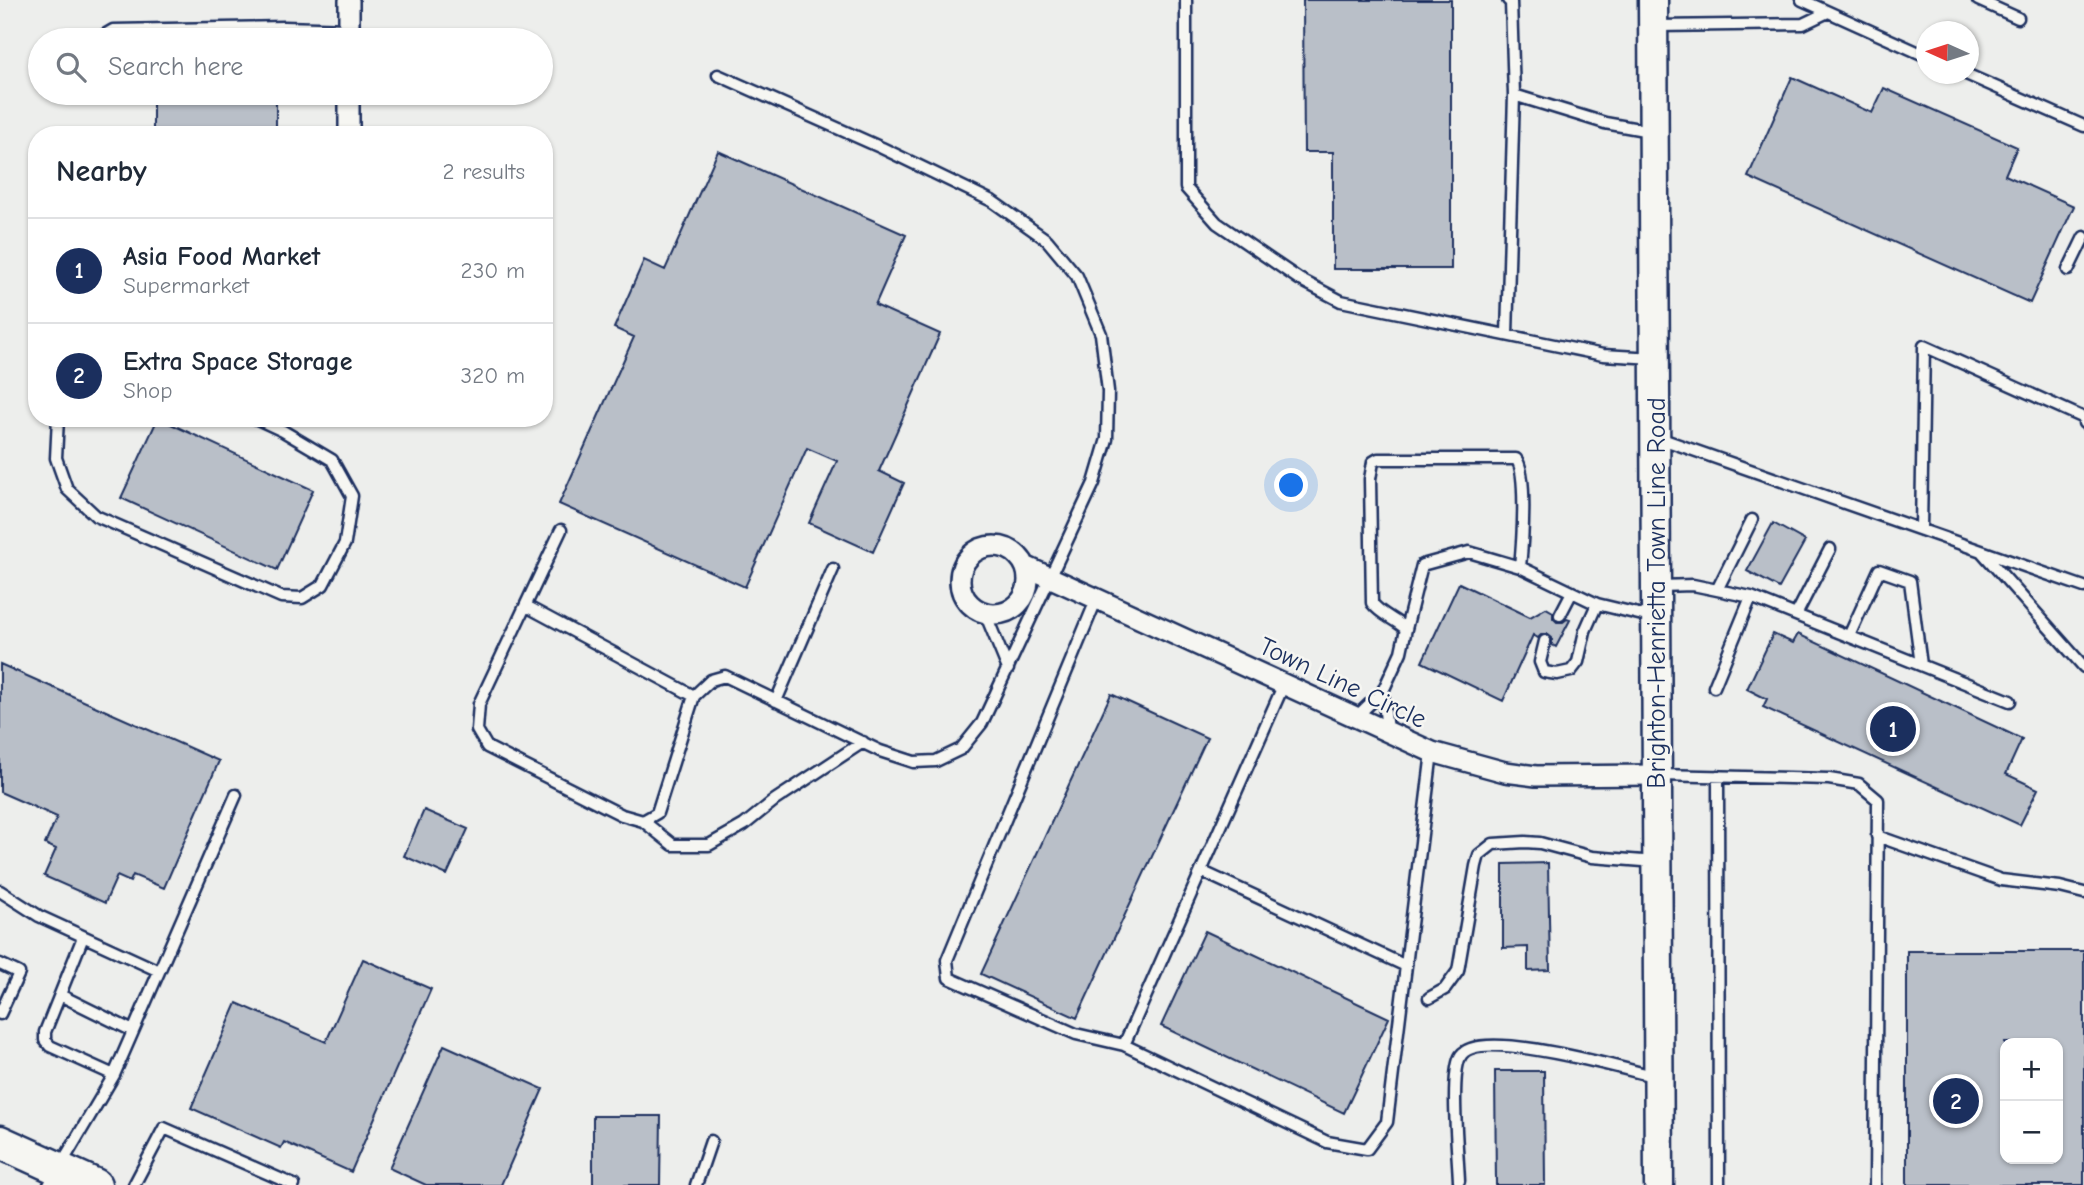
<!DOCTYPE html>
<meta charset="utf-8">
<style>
:root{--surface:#fff;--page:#f6f6f7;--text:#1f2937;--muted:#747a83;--line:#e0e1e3;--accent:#1b2f5e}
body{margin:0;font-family:"Comic Neue",sans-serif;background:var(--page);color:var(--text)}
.controls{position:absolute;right:21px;bottom:21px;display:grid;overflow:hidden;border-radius:14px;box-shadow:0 2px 5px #0004}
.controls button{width:63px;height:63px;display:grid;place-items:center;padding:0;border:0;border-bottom:2px solid var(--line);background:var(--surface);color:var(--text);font:35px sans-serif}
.compass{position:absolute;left:1916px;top:21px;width:63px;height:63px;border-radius:50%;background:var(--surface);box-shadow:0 2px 5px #0004;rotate:273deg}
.you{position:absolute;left:1292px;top:486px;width:24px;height:24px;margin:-18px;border:5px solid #fff;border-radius:50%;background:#1a73e8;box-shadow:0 0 0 10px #1a73e833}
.badge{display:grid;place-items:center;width:46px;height:46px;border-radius:50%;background:var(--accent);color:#fff;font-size:23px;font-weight:700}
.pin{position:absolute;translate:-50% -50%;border:4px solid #fff;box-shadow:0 2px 7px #0006}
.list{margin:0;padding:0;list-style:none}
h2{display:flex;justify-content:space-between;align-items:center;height:91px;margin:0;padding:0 28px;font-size:30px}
h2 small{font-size:23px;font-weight:400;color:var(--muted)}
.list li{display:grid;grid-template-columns:46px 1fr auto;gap:21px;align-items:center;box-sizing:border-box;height:105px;padding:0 28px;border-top:2px solid var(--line)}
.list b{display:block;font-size:26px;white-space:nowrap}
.list p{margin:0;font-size:23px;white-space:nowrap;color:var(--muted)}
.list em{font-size:23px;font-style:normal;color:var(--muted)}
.icon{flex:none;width:38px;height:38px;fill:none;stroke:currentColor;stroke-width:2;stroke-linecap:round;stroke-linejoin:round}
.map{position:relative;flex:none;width:2084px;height:1185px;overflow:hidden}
.search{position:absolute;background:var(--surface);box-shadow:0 2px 5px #0004;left:28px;top:28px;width:525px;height:77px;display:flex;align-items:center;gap:18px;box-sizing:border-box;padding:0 24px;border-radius:38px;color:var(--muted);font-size:26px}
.panel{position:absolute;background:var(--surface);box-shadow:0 2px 5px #0004;left:28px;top:126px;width:525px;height:301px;border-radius:28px}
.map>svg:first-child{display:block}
.building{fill:#b9bfc8;stroke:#1b2f5e;stroke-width:2;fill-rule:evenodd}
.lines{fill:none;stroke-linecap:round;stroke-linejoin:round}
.lane-casing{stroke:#1b2f5e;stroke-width:15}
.street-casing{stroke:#1b2f5e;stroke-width:24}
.secondary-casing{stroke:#1b2f5e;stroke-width:33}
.primary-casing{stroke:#1b2f5e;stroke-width:37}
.lane{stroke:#f6f6f2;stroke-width:10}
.street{stroke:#f6f6f2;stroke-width:19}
.secondary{stroke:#f6f6f2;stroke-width:28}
.primary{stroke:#f6f6f2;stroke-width:32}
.labels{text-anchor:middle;stroke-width:5;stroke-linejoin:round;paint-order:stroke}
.street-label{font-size:26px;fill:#1b2f5e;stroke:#f6f6f2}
</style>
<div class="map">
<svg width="2084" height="1185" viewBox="0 0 2084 1185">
<rect width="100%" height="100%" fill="#edeeec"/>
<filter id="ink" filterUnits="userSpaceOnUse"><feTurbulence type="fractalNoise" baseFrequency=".0143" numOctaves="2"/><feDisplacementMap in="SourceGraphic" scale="14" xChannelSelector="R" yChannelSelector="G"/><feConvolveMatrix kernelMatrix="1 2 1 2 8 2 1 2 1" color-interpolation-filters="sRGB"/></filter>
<g filter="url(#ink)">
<!-- building -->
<path class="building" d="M1303,0H1451V269H1333V152H1304Z
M1792,77L1872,113L1884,88L2017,147L2005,175L2074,206L2030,303L1748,177Z
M153,93H276V135H153Z
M718,151L906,235L875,305L940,334L879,471L904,483L873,552L809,523L837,461L807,448L745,587L559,504L634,337L614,328L644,260L665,270Z
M158,418L313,490L277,570L121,498Z
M1773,523L1805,541L1779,588L1747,571Z
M1459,583L1530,617L1546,608L1553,612V618L1557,622H1563L1567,619L1570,620L1556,647L1552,645V638L1547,634H1542L1538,638L1533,635L1503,701L1422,662Z
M1773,634L1793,643L1798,634L2022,739L2006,774L2038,789L2020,825L1763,707L1767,699L1747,689Z
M0,664L219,761L164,888L133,875L130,882L117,876L105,903L44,876L56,849L45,844L57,817L0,792Z
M1111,694L1207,738L1077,1018L981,974Z
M424,810L468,829L447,875L404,856Z
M1548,863L1550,970L1528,971V947L1503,948V864Z
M1205,931L1389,1018L1344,1113L1161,1026Z
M1907,951H2084V1185H1907ZM2005,1043H2058V1159H2005Z
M363,959L431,989L351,1172L284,1142L281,1148L191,1108L237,1003L326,1042Z
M444,1045L543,1089L501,1185H426L389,1168Z
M1495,1071H1544L1545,1185H1496Z
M593,1116H661L660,1185H593Z"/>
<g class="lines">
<defs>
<path id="lane" d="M1186,0V188L1217,223L1299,279L1341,301L1603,355L1654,358
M1508,0L1511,2L1514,95L1605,123L1650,131
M1802,0L1926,56
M1978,0L2018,18
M1657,26L1803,24L1828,12
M96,40L113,30L284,27L349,29
M1966,74L2084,126
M2068,270L2084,237
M1507,335L1514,95
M58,418L56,458L67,489L96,516L281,597L302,598L323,585L345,543L352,496L332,460L283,431L255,418
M1659,438L2084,587
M561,530L479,704L477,730L487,747L622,815L643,821L657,813L694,696L711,680L725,676L880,751L914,762L936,761L961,749L982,723L1094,483L1107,439L1108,391L1101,334L1077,276L1047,240L992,201L882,148L718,75
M1921,530L1924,346L2084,418V423
M1982,552L2084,667
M1660,586L1693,585L1751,597L2010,701
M1718,588L1752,520
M1097,598L947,960L949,978L1076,1034L1124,1045L1327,1142L1367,1149L1387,1122L1432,752
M526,606L694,696
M985,613L1008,669
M1560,615L1572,592
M1796,615L1830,549
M1406,629L1422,565L1469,552L1520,567
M1849,636L1879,570L1910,581L1921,665
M1545,641L1540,662L1544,672L1557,674L1571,671L1578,662L1585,631L1597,604
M1714,687L1751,597
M1383,691L1387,732
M776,701L833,569
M1356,717L1383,691L1401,652L1406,629C1395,619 1381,615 1372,603L1370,479L1373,462L1378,459H1516C1528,472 1522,547 1520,567L1597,604L1655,618
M1658,775L1829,779L1859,784L1878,800L1875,1185
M1718,776L1719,1185
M643,821L673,845H709L744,825L775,800L863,742
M1877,836L2001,880L2060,887L2084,893
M1201,871L1406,966
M0,891L39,916L159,971
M83,937L45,1032V1040L50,1046L114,1075
M0,964L19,973L0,1014
M60,995L133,1031
M1429,998L1445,989L1458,971L1476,866L1479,855L1493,844L1525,842L1540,843L1592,857L1656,862
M1124,1045L1284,684
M1459,1181C1458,1154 1450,1078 1460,1057C1475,1025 1627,1070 1657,1077
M49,1185L114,1075L236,795
M134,1185L164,1128L294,1185
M696,1185L711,1141"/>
<path id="street" d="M349,40V0
M349,135V93
M960 580a34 34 0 1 1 68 0a34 34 0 1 1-68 0Z
M1025,566L1432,752L1505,772L1536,776L1656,775"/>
<path id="secondary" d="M1653,0L1659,1185"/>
<path id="primary" d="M0,1142L95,1185"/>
</defs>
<!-- lane casing -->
<use href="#lane" class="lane-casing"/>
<!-- street casing -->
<use href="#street" class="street-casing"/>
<!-- secondary casing -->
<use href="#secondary" class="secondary-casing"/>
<!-- primary casing -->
<use href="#primary" class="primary-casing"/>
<!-- lane -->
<use href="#lane" class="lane"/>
<!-- street -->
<use href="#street" class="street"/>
<!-- secondary -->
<use href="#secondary" class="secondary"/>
<!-- primary -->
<use href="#primary" class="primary"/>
</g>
</g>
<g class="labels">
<!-- street labels -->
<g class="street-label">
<text transform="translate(1656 593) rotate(-90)" y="9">Brighton-Henrietta Town Line Road</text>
<text transform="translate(1343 682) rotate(25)" y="9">Town Line Circle</text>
</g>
</g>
</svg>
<div class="controls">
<button>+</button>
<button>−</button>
</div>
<svg class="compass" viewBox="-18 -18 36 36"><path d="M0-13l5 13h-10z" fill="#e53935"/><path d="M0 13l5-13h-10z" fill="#747a83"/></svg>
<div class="you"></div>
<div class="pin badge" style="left:1893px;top:729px">1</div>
<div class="pin badge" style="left:1956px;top:1101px">2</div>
<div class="search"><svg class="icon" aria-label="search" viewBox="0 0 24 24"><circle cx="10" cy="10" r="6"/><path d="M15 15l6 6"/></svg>Search here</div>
<section class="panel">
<h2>Nearby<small>2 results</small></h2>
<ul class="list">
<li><span class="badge">1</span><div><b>Asia Food Market</b><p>Supermarket</p></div><em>230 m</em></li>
<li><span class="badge">2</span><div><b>Extra Space Storage</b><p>Shop</p></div><em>320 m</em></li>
</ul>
</section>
</div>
